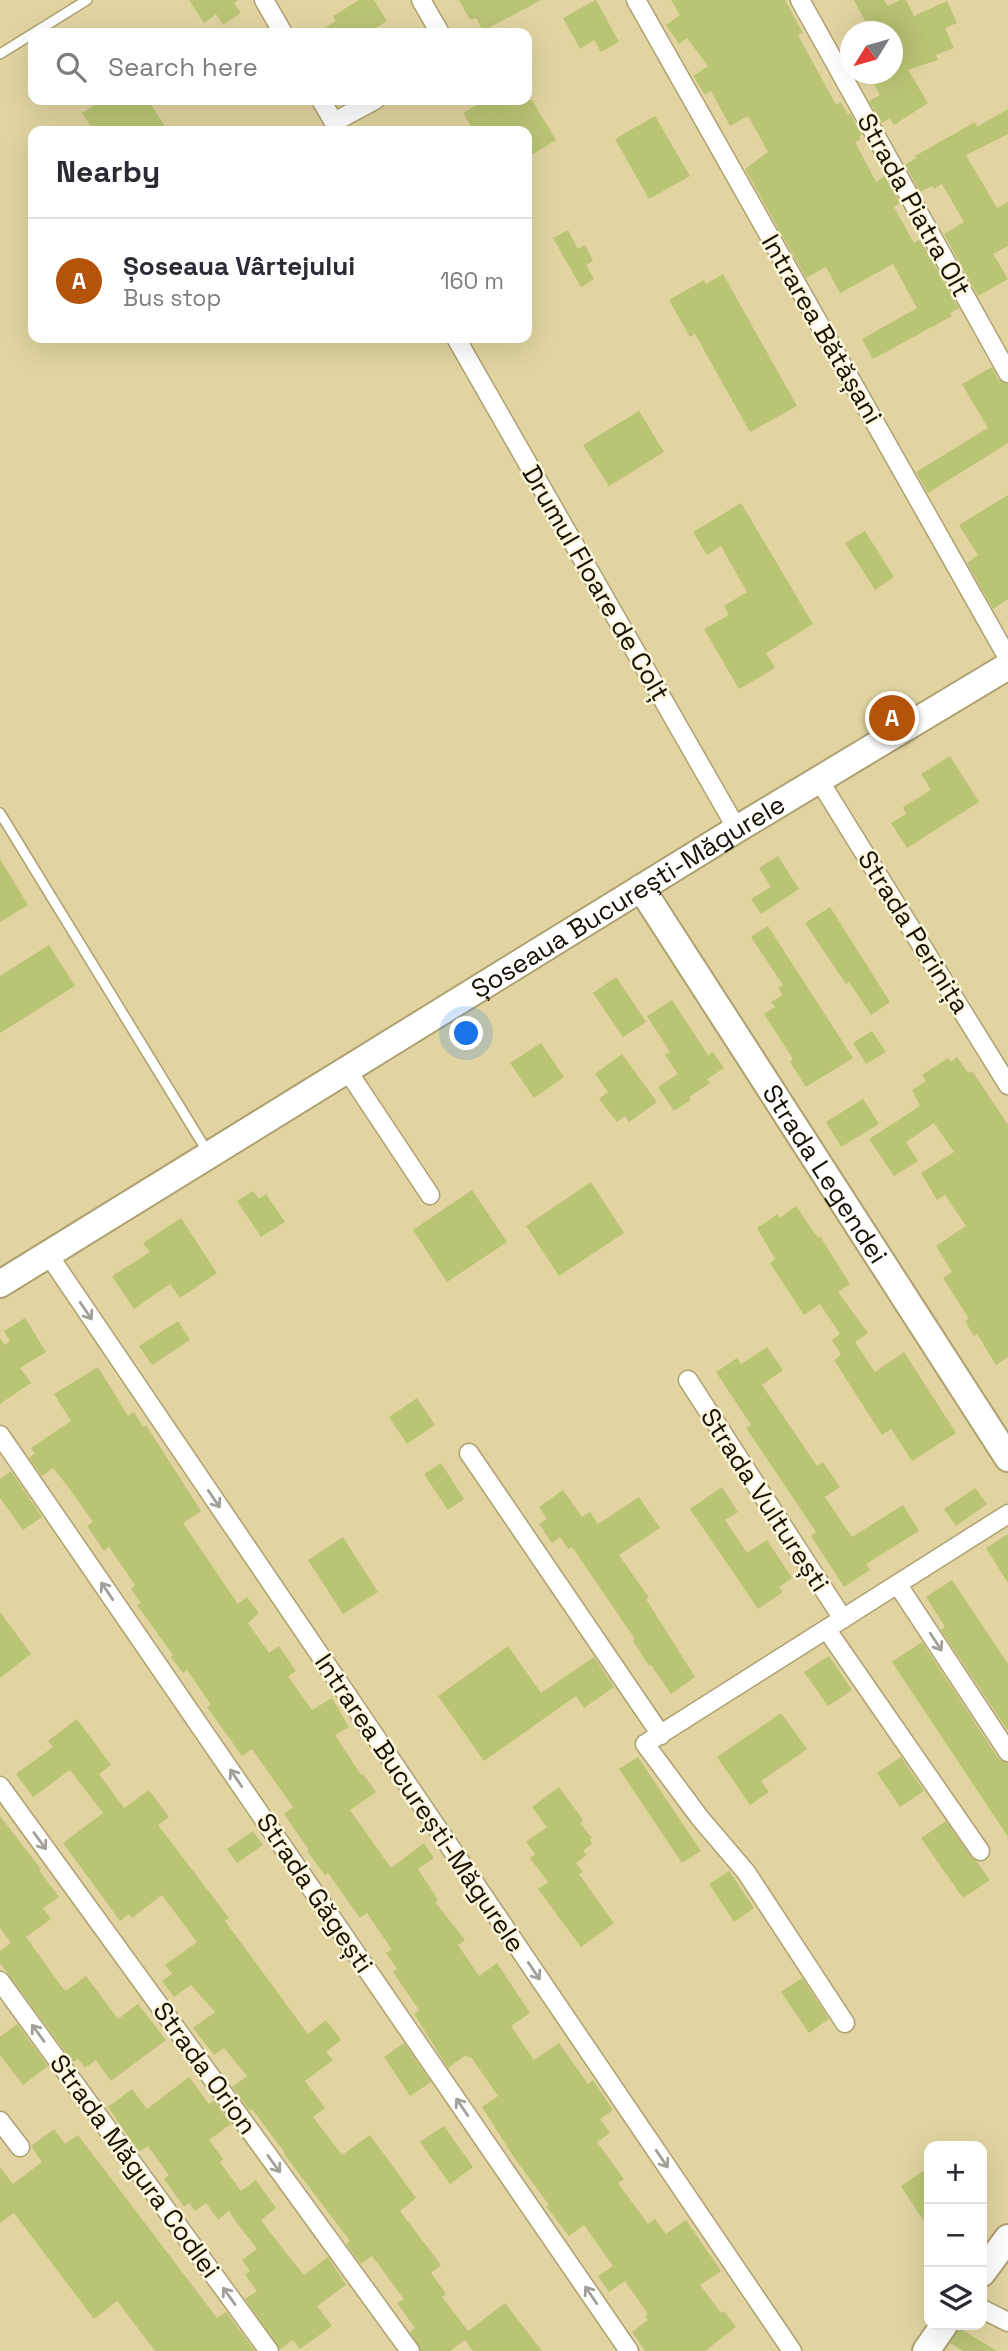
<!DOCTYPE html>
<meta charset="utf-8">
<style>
:root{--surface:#fff;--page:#f2f2f3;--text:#2b2b33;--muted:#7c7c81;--line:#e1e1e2;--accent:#b45309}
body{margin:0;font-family:"Space Grotesk",sans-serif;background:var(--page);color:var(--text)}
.controls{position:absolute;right:21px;bottom:21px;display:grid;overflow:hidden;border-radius:14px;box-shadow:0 7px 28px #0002}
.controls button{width:63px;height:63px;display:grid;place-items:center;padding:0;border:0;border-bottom:2px solid var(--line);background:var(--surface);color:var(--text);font:35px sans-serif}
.compass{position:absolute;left:840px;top:21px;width:63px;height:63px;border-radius:50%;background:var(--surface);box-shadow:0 7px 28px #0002;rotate:233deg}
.you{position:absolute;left:467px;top:1034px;width:24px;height:24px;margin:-18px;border:5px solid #fff;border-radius:50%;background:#1a73e8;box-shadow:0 0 0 10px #1a73e833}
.badge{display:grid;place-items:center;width:46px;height:46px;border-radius:50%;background:var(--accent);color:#fff;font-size:23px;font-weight:700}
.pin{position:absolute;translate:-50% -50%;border:4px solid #fff;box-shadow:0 2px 7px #0006}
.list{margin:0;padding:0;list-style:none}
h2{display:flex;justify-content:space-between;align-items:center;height:91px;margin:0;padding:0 28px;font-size:30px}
h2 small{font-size:23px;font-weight:400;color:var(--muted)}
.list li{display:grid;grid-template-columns:46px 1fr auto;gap:21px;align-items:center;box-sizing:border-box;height:126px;padding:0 28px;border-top:2px solid var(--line)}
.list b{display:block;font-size:26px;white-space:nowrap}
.list p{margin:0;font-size:23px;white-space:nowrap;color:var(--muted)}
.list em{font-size:23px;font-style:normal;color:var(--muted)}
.icon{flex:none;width:38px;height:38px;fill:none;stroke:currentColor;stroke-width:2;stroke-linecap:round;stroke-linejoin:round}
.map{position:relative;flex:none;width:1008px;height:2351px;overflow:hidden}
.search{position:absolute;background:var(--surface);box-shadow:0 7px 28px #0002;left:28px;top:28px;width:504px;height:77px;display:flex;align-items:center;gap:18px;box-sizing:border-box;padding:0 24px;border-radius:14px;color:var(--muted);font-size:26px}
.panel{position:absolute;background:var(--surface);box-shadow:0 7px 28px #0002;left:28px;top:126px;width:504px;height:217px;border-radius:14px}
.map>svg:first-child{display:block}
.building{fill:#bac475}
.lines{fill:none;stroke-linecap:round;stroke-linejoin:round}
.lane-casing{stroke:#aea170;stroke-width:12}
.street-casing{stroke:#aea170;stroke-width:21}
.secondary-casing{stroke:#aea170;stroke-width:30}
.lane{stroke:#fff;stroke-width:9}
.street{stroke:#fff;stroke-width:18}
.secondary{stroke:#fff;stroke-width:26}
.oneway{stroke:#a2a099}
.labels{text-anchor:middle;stroke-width:5;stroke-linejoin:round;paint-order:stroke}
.street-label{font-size:26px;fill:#161101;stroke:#fbf5db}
</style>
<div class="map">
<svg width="1008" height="2351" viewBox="0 0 1008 2351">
<rect width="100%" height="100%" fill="#e1d4a1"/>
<!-- building -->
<path class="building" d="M189,0H238L234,3L241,13L223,25L216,14L204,23Z
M359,0H374L387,21L367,33H316L336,21L333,16Z
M459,0H541L483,31L476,18L470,20Z
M596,0L619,42L601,52L594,40L580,49L563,18Z
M671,0H785L803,33L798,35L836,105L841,102L848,115L850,113L862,135L859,137L861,139L855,142L876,182L885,176L900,203L894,207L914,243L919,240L924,246L959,308L950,313L952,316L873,359L862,339L917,308L893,264L840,293L826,267L806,278L745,169L768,152L748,116L730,126L711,91L705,95L693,76L708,66L687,38L679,44L666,25L680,15Z
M854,0H884L888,6L900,0H906L914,16L947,1L957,23L945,28L954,48L936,55L938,60L908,70L928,103L894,125L890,118L882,123L869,101L880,95L869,74H892V32H871Z
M102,100H148L168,131H94L82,113Z
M486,100H532L556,140L527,158V131H474L463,113Z
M1008,109V134L966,155L997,208L1008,202V246L993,254L1008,279L978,296L944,234L964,222L942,184L934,189L932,186L920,192L905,165L916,158L915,156L975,122L977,127Z
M655,116L690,176L649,199L615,139Z
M568,230L578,249L585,245L593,261L586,265L594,279L581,287L553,238Z
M723,274L797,406L750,432L695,334L690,337L669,300L704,280L706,284Z
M992,367L998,379L1008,384V443L928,493L916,472L988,428L962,384Z
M639,411L664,452L609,486L583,445Z
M1008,495V599L993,609L967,563L978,555L959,525Z
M741,503L813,624L766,653L775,668L739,689L704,629L729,615L724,606L747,592L721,546L707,555L693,532Z
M865,531L894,577L875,590L845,543Z
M950,756L979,802L907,848L891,823L906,814L903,807L931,790L921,774Z
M778,856L799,889L761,914L751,899L771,887L759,868Z
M0,859L28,905L0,922Z
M830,907L890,1002L871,1015L849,982L846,984L805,923Z
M768,926L853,1058L806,1087L790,1062L793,1059L764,1014L775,1007L771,1002L783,995L778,988L783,985L751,937Z
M49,945L75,986L0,1033V976Z
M616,977L646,1022L623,1037L593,993Z
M672,1000L708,1055L713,1052L724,1068L707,1079L710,1083L689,1097L691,1100L674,1111L658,1087L678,1074L665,1055L670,1052L647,1016Z
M872,1031L886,1052L866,1064L853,1043Z
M541,1043L564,1077L534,1098L510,1063Z
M622,1054L657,1102L629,1122L625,1116L617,1122L599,1099L608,1092L595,1074Z
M957,1057L968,1073L972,1071L1008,1125V1357L996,1365L977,1334L974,1336L965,1321L969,1319L943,1278L952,1272L936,1246L966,1226L945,1195L937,1200L921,1173L954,1152L934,1123L906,1142L918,1161L894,1176L869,1139L920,1106L912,1090L926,1081L922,1075L948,1058L951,1062Z
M863,1099L879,1124L841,1147L826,1122Z
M591,1182L624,1233L559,1276L526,1226Z
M472,1190L507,1242L447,1282L413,1230Z
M253,1191L259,1199L266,1194L285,1222L261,1237L237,1201Z
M796,1206L818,1238L820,1236L850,1284L838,1292L868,1333L855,1342L875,1372L904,1352L956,1433L912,1461L891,1429L882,1435L834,1360L841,1355L832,1340L840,1334L820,1304L804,1315L770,1263L775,1259L757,1228L778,1214L780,1218Z
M181,1218L217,1273L180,1298L170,1284L134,1309L112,1276L150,1252L143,1243Z
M25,1318L46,1352L20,1368L31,1383L0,1404V1338L5,1345L10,1341L4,1331Z
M178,1321L190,1340L152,1365L139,1346Z
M767,1347L783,1370L762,1385L817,1466L823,1462L840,1487L825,1497L852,1537L903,1505L919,1531L866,1564L870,1570L844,1587L811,1536L816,1532L746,1428L751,1425L716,1372L737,1358L741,1364Z
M98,1367L128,1416L134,1412L143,1427L146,1425L201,1511L183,1523L238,1604L247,1597L259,1613L248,1623L269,1653L279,1646L296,1671L288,1676L312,1710L332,1698L349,1727L335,1735L361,1775L363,1774L376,1792L350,1810L391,1868L424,1843L434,1858L418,1869L438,1900L435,1902L465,1940L458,1945L479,1976L497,1963L530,2013L511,2026L534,2060L559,2043L588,2084L593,2080L613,2110L600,2119L610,2133L597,2142L624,2179L618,2183L648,2224L655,2219L666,2234L686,2220L721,2271L700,2285L721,2313L724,2311L736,2327L705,2351H645L632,2332L648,2320L645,2316L648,2314L625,2281L609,2292L598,2276L613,2266L584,2225L569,2236L546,2206L549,2205L513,2156L482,2107L498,2096L471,2057L469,2058L466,2055L448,2068L414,2014L419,2010L393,1972L397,1969L386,1953L392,1950L367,1913L360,1918L328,1873L325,1875L307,1851L309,1850L284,1814L293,1807L252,1749L242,1756L207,1707L211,1705L187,1670L183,1673L171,1657L173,1655L137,1605L141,1603L131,1589L135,1585L109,1547L104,1551L87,1526L93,1522L69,1488L53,1468L42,1476L29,1458L35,1453L31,1448L71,1421L54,1394Z
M417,1398L435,1425L407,1444L389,1417Z
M441,1463L464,1499L448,1510L424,1474Z
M11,1471L42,1517L23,1530L0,1498V1479Z
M722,1487L738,1512L725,1520L747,1553L767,1540L792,1578L779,1587L783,1592L758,1609L690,1509Z
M975,1488L987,1504L956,1526L944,1509Z
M563,1490L582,1517L590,1512L598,1524L639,1497L660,1528L619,1555L649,1598L646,1599L695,1677L671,1694L651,1665L649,1666L633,1641L635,1639L572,1547L568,1549L560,1537L552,1543L539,1524L547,1519L539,1507Z
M1008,1534V1583L986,1548Z
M343,1537L378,1592L343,1614L308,1560Z
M952,1580L1008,1664V1731L941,1630L945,1627L926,1597Z
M0,1612L31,1654L0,1678Z
M922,1642L998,1758L1008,1763V1837L892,1662Z
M508,1646L541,1693L594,1657L614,1687L584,1708L576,1696L484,1761L438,1696Z
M829,1656L852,1690L828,1706L804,1672Z
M781,1713L807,1749L761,1781L769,1792L750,1805L717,1757Z
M77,1719L111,1765L99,1774L124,1808L149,1790L169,1817L158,1825L229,1918L225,1921L308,2034L326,2020L341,2040L326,2052L333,2060L305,2081L325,2108L313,2117L342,2155L370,2135L416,2198L400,2211L441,2265L431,2273L446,2294L442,2297L468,2331L505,2303L542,2351H473L465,2340L450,2351H421L410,2332L415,2328L397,2303L404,2299L372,2256L361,2264L346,2244L350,2241L284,2154L285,2153L252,2109L250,2111L232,2087L247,2076L224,2048L214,2055L193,2028L215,2012L191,1985L174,1997L162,1981L172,1974L165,1965L197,1942L162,1895L132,1918L129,1914L120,1921L110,1907L63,1843L103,1813L70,1770L33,1797L16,1774L53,1747L48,1741Z
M638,1757L701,1851L682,1863L619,1769Z
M901,1757L924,1791L900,1807L877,1773Z
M559,1787L583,1820L580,1823L592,1838L590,1839L592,1844L583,1851L587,1855L576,1863L583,1872L579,1874L614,1923L581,1947L538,1889L548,1882L530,1858L535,1854L526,1842L547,1827L532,1807Z
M0,1816L41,1869L39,1870L59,1897L43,1908L51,1919L26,1937L62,1987L66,1991L86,1976L118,2019L138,2004L166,2040L111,2081L96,2060L85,2068L78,2059L73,2062L0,1963V1951L11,1943L0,1928Z
M946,1821L971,1857L977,1862L990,1880L963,1898L921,1838Z
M253,1831L263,1845L237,1863L227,1849Z
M729,1871L754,1908L734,1922L709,1884Z
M802,1978L829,2019L809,2033L781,1992Z
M17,2024L48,2066L23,2085L0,2055V2037Z
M404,2043L431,2082L410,2096L384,2057Z
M189,2077L209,2104L214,2100L231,2124L209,2140L223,2159L220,2162L241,2191L256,2180L276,2208L261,2220L286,2253L304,2275L328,2257L346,2285L317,2306L332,2326L300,2349L293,2340L280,2349L245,2299L257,2291L245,2275L250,2271L242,2260L257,2249L234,2219L229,2211L218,2220L206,2203L195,2211L189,2203L184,2207L164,2179L169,2175L148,2146L139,2152L108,2107L132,2089L147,2109Z
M444,2126L473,2167L450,2184L420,2142Z
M54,2129L65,2144L78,2135L217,2318L226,2312L255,2351H155L117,2301L94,2319L14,2213L0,2223V2167L13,2184L42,2162L31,2146Z
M929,2167V2229L901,2186Z
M959,2328L997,2351H963L950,2343Z"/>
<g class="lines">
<defs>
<path id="lane" d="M0,54L87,0
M0,813L207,1151"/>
<path id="street" d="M264,0L283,33
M421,0L440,33
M636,0L1008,658
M800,0L1008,373
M321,100L339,131
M334,122L375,100
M456,338L737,829
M819,780L1008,1085
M347,1070L430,1195
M48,1254L792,2351
M688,1380L843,1619
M0,1435L629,2351
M469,1453L661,1735
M898,1585L1008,1752
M827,1630L980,1851
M0,1786L410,2351
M0,1981L269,2351
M845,2023L746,1872L700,1818L645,1744L1008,1514
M0,2121L20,2147
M982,2309L1008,2322"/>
<g id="secondary">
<path id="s1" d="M641,888L1008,1458"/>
<path id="s2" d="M0,1284L737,829L1008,666"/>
<path d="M982,2273L1008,2238"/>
<path d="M926,2351L944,2325"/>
</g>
</defs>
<!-- lane casing -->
<use href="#lane" class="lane-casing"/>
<!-- street casing -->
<use href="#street" class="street-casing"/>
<!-- secondary casing -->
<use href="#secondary" class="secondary-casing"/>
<!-- lane -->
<use href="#lane" class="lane"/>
<!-- street -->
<use href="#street" class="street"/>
<!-- secondary -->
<use href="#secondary" class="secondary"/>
</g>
<!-- one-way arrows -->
<defs><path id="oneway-shaft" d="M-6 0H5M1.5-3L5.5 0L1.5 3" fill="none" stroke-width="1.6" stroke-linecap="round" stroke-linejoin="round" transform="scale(1.75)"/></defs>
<g class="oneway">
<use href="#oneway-shaft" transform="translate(86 1311) rotate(56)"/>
<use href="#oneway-shaft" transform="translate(214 1499) rotate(56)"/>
<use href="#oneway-shaft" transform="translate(107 1591) rotate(-124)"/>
<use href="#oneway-shaft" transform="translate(936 1642) rotate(57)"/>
<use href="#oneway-shaft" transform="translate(236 1778) rotate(-124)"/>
<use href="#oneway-shaft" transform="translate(40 1841) rotate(54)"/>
<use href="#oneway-shaft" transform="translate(534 1971) rotate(56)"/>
<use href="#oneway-shaft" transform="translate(38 2033) rotate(-126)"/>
<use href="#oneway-shaft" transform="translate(462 2107) rotate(-124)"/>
<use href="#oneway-shaft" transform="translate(662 2159) rotate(56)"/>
<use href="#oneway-shaft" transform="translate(274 2164) rotate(54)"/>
<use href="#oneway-shaft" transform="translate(591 2295) rotate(-124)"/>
<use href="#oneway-shaft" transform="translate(229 2296) rotate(-126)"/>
</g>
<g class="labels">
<!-- street labels -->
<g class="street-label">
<text transform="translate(914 205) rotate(61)" y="9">Strada Piatra Olt</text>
<text transform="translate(822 329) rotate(60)" y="9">Intrarea Bătășani</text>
<text transform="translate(596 583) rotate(60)" y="9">Drumul Floare de Colț</text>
<text dy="9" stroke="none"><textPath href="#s2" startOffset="738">Șoseaua București-Măgurele</textPath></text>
<text transform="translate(914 932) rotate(58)" y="9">Strada Perinița</text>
<text dy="9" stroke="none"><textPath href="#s1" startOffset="340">Strada Legendei</textPath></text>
<text transform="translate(765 1500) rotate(57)" y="9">Strada Vulturești</text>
<text transform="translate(420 1803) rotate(56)" y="9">Intrarea București-Măgurele</text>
<text transform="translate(315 1893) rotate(56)" y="9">Strada Găgești</text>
<text transform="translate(205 2068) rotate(54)" y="9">Strada Orion</text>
<text transform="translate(135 2166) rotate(54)" y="9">Strada Măgura Codlei</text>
</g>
</g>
</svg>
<div class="controls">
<button>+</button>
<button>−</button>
<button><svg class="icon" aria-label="layers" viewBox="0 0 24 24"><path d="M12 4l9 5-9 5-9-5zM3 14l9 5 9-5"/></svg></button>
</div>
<svg class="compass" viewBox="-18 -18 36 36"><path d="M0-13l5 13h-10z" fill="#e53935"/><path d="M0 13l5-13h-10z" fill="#7c7c81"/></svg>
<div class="you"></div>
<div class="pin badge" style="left:892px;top:718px">A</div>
<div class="search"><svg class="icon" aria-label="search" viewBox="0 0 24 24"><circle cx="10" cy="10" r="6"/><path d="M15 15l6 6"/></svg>Search here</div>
<section class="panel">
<h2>Nearby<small></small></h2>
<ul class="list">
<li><span class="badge">A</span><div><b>Șoseaua Vârtejului</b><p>Bus stop</p></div><em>160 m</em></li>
</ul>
</section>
</div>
